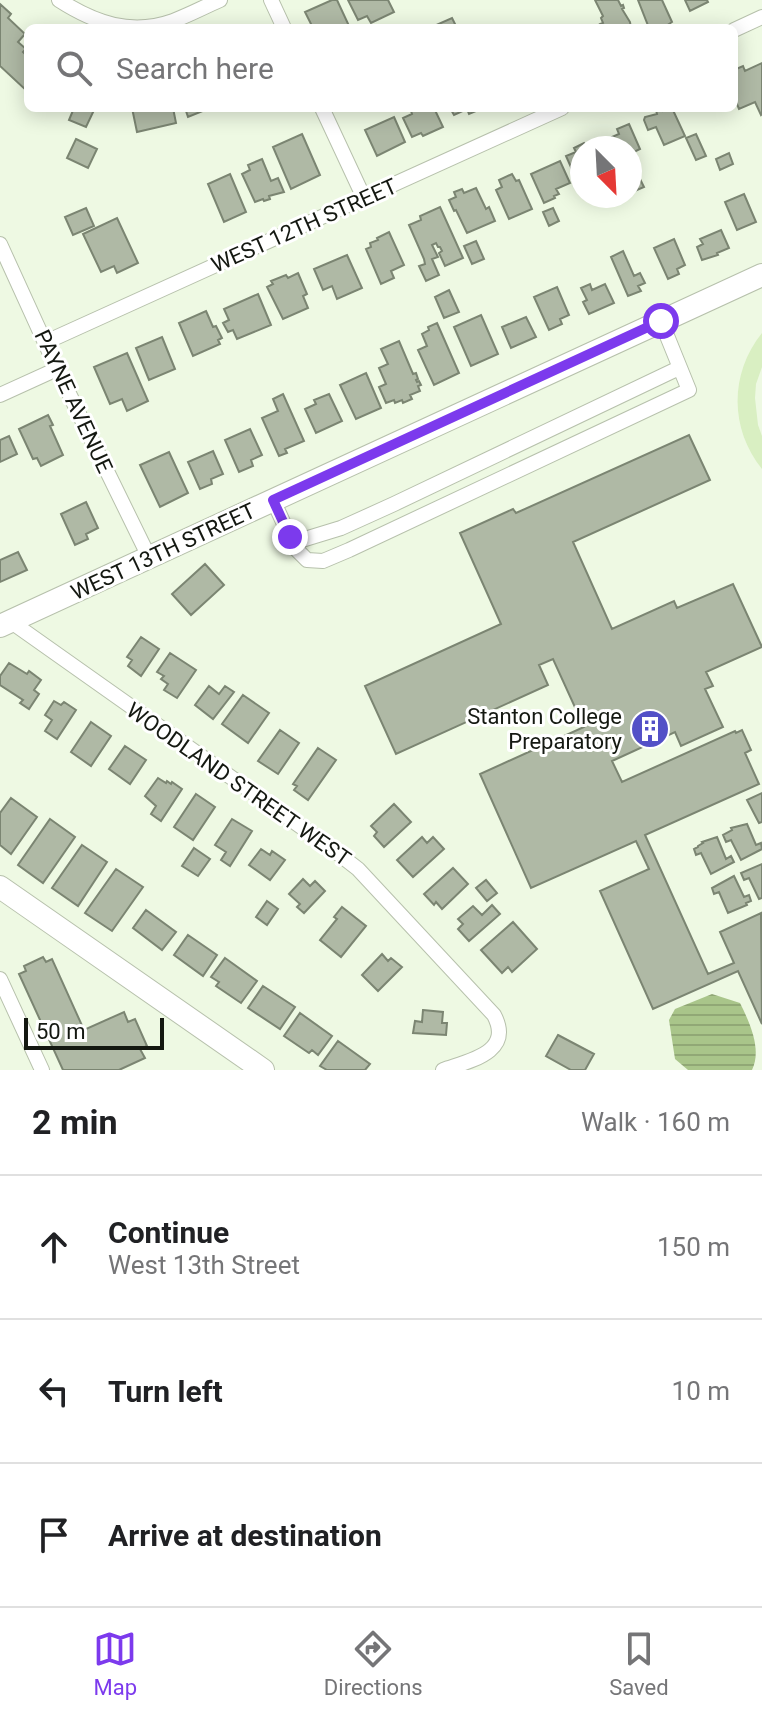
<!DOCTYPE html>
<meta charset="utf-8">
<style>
:root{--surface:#fff;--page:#f6f6f6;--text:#202124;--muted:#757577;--line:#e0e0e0;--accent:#7c3aed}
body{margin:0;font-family:Roboto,sans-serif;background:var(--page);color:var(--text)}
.compass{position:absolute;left:570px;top:136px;width:72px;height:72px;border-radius:50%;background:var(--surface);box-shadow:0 4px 20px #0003;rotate:156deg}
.scale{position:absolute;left:24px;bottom:20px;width:140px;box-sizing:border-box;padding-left:8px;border:4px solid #141811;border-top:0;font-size:22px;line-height:28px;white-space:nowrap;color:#141811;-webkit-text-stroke:6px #fff;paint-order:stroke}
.stop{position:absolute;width:24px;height:24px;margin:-18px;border:6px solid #7c3aed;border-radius:50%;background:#fff}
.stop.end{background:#7c3aed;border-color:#fff;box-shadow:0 2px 8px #0008}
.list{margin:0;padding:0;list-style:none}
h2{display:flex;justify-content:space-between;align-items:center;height:104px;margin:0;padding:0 32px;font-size:34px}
h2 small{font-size:26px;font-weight:400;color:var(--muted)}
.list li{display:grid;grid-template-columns:52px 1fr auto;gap:24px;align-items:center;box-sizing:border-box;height:144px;padding:0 32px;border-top:2px solid var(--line)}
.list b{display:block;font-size:30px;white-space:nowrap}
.list p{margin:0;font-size:26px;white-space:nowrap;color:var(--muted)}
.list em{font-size:26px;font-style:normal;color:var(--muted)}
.icon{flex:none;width:44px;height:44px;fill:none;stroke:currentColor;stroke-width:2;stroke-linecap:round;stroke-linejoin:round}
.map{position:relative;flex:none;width:762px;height:1070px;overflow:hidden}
.search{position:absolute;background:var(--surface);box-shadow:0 4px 20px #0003;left:24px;right:24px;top:24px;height:88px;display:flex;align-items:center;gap:20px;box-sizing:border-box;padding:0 28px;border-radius:12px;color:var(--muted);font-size:30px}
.sheet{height:536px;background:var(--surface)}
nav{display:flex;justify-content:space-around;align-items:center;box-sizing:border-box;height:112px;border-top:2px solid var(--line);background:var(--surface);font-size:22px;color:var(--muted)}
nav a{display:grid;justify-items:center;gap:4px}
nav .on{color:var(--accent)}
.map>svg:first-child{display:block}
.garden{fill:#d9efc2}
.water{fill:url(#water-rules)}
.building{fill:#afb9a5;stroke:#7b8572;stroke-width:2}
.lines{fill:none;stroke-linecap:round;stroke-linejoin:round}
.street-casing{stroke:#b7c1ac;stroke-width:16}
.secondary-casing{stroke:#b7c1ac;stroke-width:24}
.street{stroke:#fff;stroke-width:14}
.secondary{stroke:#fff;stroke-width:22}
.route{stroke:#7c3aed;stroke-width:10}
.labels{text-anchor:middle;stroke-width:6;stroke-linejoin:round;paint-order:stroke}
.street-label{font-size:22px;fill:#141811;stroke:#fff}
.poi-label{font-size:22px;fill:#141811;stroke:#fff;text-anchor:end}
</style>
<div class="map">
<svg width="762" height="1070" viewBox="0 0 762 1070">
<defs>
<pattern id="water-rules" width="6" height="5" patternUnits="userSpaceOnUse" patternTransform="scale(2)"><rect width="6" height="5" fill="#a9c58a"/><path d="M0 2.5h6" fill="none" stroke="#91a876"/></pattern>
</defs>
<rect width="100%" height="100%" fill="#eef9e3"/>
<!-- garden -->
<path class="garden" d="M762,333V367L756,384L755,398L758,425L762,436V469C730,429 729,374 762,333Z"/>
<!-- water -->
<path class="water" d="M712,994L740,1003C750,1023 762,1050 752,1070H688L675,1059L669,1020L675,1009Z"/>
<!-- building -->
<path class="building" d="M332,0H337L350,28H313L305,12Z
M348,0H388L394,12L371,23L367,16L358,20Z
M595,0H618L621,6L623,5L624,8L622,9L630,22L631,28H602L600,24L603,23L601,18L603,16Z
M638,0H662L672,22L663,28H649Z
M685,0H707L708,2L690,11Z
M0,4L11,14L8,18L25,34L18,42L26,49L23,52L28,57V92L0,66Z
M452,18L457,28H435L434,26Z
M762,63V114L761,115L755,102L739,109L734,97V70L743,66L745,71Z
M74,108H95L86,127L69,120Z
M132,108H173L176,123L137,132Z
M185,108H210L188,117Z
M410,108H434L443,127L423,136L421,133L412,137L403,118L412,114Z
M450,108H483L469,114L467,109L454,115Z
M661,108L663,111L672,108L685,136L664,145L656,127L648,130L644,120L645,117L657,114L656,110Z
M394,117L405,142L377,156L365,130Z
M629,124L640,149L630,154V148H617L612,137L619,134L617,129Z
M302,134L320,175L291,189L273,147Z
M696,134L706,156L696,160L686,138Z
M76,139L97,149L88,168L67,158Z
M584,143L587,148H582V192L566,156L576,152L574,148Z
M729,153L733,164L720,170L716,159Z
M262,159L271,181L278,178L284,192L269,196L270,199L264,201L263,199L255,202L242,174L250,170L248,165Z
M560,161L570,183L556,189L559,194L554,196L555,198L544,203L531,174Z
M635,169L644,187L630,193V171Z
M230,174L246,212L224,222L208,184Z
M512,174L516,181L519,180L532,209L509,219L496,190L502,187L499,180Z
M476,188L486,209L489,207L495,221L467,233L456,210L454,211L449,200L456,197L454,192L462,189L464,193Z
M744,194L756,222L737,230L725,202Z
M440,207L463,258L445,266L439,253L442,251L440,247H438L436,243L432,245L438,257L432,259L439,275L426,281L419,266L425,264L424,259L409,225L421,220L420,216Z
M86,208L94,226L73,235L65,217Z
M553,208L559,221L549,226L543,212Z
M117,218L138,263L117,273L114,266L101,272L83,234Z
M721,230L729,248L717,253L718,255L702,260L697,247L703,244L700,239Z
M389,232L404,265L391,271L394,278L381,284L366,249L371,247L370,243L378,240L377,238Z
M674,239L685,265L677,269L679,274L668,279L654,248Z
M476,241L484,259L472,264L464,246Z
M623,251L634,276L640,273L645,283L638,286L641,291L628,296L611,257Z
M347,255L362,288L337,299L332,286L323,290L314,269Z
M298,273L307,294L303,296L308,308L283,319L267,287L273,284L271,281L286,275L288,278Z
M590,284L592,290L605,284L614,303L589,314L583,302L587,300L581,288Z
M557,287L569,315L560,319L562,324L549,330L534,297Z
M449,290L459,312L444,318L435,297Z
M258,294L271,325L237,339L233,330L228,332L223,323L229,320L224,309Z
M206,311L213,327L216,326L222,338L218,340L220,344L193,356L179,323Z
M481,315L498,354L471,366L454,327Z
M526,317L536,337L511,348L502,327Z
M437,323L459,373L434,385L418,350L427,346L422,334L429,330L428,327Z
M162,337L175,369L149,380L136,348Z
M399,341L413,374L416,373L418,379L416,380L417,382L419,381L421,385L418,386L420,391L410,395L412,399L403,403L402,400L395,403L394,400L386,403L379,387L386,384L379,368L388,364L381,349Z
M127,353L148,401L127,411L122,399L110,404L94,367Z
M366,373L381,408L356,419L340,385Z
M283,394L304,441L285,449L287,453L279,456L262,418L278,411L273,399Z
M329,394L342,421L316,433L305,409L316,404L314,400Z
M48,415L53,425L50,426L63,455L41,466L37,458L33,459L19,429Z
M250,429L262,455L251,460L253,466L239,472L225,440Z
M689,435L710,480L573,542L612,629L674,601L677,608L733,584L762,647L706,672L713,686L705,689L723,727L681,746L675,732L612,761L622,782L735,731L736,733L742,730L751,750L745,753L759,784L645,835L708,974L734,963L720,932L761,913L762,1024L738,971L653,1009L600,891L649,869L636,841L531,888L480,774L584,727L553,659L539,665L548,685L396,754L365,686L501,624L460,533L513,509L516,513Z
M9,436L17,454L0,462V440Z
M213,451L223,474L211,479L212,484L200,489L188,462Z
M169,452L188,493L160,507L140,465Z
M86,502L98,528L86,534L88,539L75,545L61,514Z
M18,552L27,570L0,582V560Z
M205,564L224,585L191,615L172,594Z
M141,637L159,649L141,676L128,666L132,660L127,657Z
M170,653L196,670L177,698L164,690L168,684L161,679L164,676L157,672Z
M9,663L27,674L29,671L41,680L34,690L39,694L29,709L20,703L23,700L0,685V676Z
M209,686L219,694L225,686L234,692L213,719L195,705Z
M243,695L269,713L248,743L222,724Z
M54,701L61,705L64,702L76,710L57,739L45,731L52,720L45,715Z
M91,722L111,736L91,766L71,752Z
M280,730L299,743L278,774L258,761Z
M125,746L146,760L130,784L109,769Z
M318,748L336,760L308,800L294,790L297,786L293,784Z
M158,778L166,783L167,781L171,784L172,782L182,789L161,821L151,814L156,806L145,796Z
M762,793V822L759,823L747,800Z
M196,794L215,807L193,840L174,827Z
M11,798L37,817L11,854L0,845V813Z
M394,804L411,822L384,847L374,836L377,832L371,826Z
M50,819L75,837L43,883L18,865Z
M232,819L252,831L230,866L221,860L226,852L215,845Z
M747,824L756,845L761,843L762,849L741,860L731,840L726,842L723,835L732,830L731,828Z
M422,837L427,843L433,837L444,849L413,877L397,860Z
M717,837L726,859L731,856L734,862L711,874L701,853L696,855L694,849L698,847V846L703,843L702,842Z
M82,845L107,862L78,906L52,888Z
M194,848L210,859L198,876L182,866Z
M261,849L270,855L272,851L285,860L270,880L249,865Z
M762,864V898L759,899L749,878L744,880L741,873Z
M453,868L468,884L442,909L436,902L434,905L424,894Z
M116,869L143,887L112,931L85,913Z
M734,876L744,897L749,895L751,901L746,903L747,905L728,913L719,892L714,894L712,888Z
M303,879L310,886L315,881L325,891L304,913L297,907L300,904L289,894Z
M486,880L497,893L487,901L476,888Z
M267,901L278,909L267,925L256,917Z
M492,905L500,914L469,941L458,929L463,924L458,919L473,906L482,915Z
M342,907L366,926L341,957L320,940L337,919L334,917Z
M146,910L176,932L162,950L133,928Z
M513,922L537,949L512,972L508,967L502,973L481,950Z
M188,935L217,955L203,976L174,955Z
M382,954L388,961L391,958L402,967L378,991L362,975Z
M43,957L46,962L52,959L84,1030L124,1012L128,1022L135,1019L147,1046L140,1049L145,1058L119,1070H63L19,974L26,971L24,966Z
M225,958L257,981L241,1003L216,986L219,982L211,977Z
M263,986L295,1007L280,1029L248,1008Z
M423,1010L443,1012L442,1023H447L446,1035L413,1033L415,1021L422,1022Z
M300,1013L332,1036L318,1055L312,1050L309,1053L284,1036Z
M558,1035L594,1054L585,1070H571L546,1056Z
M338,1041L370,1064L365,1070H327L320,1066Z"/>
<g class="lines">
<defs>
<path id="street" d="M59,0C95,23 131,36 173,21C189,15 204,7 220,0
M271,0L284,28
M734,30L762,17
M322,108L364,198
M0,244L57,369L149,557
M46,342L562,108
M0,395L57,369
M273,500L295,548L307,560L323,561L349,550L689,390L661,321
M290,537L305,539L341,528L394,504L679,368
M10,621L331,848L358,869L494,1015C514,1053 468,1061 443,1070
M0,979L42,1070"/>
<path id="secondary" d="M0,626L762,275
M0,887L263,1070"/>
</defs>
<!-- street casing -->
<use href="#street" class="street-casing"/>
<!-- secondary casing -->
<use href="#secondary" class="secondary-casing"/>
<!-- street -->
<use href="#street" class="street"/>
<!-- secondary -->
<use href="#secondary" class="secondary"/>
</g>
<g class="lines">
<!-- route -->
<path class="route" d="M290,537L273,500L661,321"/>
</g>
<!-- icons -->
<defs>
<symbol id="building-disc" viewBox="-11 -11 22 22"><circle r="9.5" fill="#5350c7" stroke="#fff"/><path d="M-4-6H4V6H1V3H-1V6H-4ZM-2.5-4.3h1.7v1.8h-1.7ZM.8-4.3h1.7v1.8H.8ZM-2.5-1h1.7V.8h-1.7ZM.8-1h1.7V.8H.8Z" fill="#fff"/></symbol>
</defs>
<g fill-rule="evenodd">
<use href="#building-disc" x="628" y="707" width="44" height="44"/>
</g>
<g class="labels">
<!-- street labels -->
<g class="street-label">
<text transform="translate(304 225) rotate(-24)" y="8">WEST 12TH STREET</text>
<text transform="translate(74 401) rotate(65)" y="8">PAYNE AVENUE</text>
<text transform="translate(163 551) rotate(-25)" y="8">WEST 13TH STREET</text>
<text transform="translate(239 784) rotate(35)" y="8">WOODLAND STREET WEST</text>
</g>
<!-- poi labels -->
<g class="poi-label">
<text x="622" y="724">Stanton College<tspan x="622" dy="25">Preparatory</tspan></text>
</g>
</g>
</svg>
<svg class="compass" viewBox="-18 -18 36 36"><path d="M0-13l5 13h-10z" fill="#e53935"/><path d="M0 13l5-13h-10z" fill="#757577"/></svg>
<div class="scale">50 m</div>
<div class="stop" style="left:661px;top:321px"></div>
<div class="stop end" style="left:290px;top:537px"></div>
<div class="search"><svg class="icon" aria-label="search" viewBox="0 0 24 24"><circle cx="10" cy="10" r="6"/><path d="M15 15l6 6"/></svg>Search here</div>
</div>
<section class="sheet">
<h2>2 min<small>Walk · 160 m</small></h2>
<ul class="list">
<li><svg class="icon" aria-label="ahead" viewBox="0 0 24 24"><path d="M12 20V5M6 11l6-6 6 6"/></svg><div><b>Continue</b><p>West 13th Street</p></div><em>150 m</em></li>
<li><svg class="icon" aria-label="left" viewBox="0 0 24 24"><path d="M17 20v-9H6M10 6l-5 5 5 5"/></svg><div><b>Turn left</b></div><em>10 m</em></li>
<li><svg class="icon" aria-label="arrive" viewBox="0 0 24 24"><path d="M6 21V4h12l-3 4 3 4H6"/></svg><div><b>Arrive at destination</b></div></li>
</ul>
</section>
<nav>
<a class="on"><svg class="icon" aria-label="map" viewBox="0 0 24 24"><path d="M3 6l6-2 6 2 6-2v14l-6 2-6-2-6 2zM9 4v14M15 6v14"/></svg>Map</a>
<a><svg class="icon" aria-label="directions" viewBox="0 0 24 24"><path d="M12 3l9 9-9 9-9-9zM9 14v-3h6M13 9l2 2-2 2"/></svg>Directions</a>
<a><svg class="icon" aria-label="saved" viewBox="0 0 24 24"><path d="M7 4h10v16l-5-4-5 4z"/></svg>Saved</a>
</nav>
